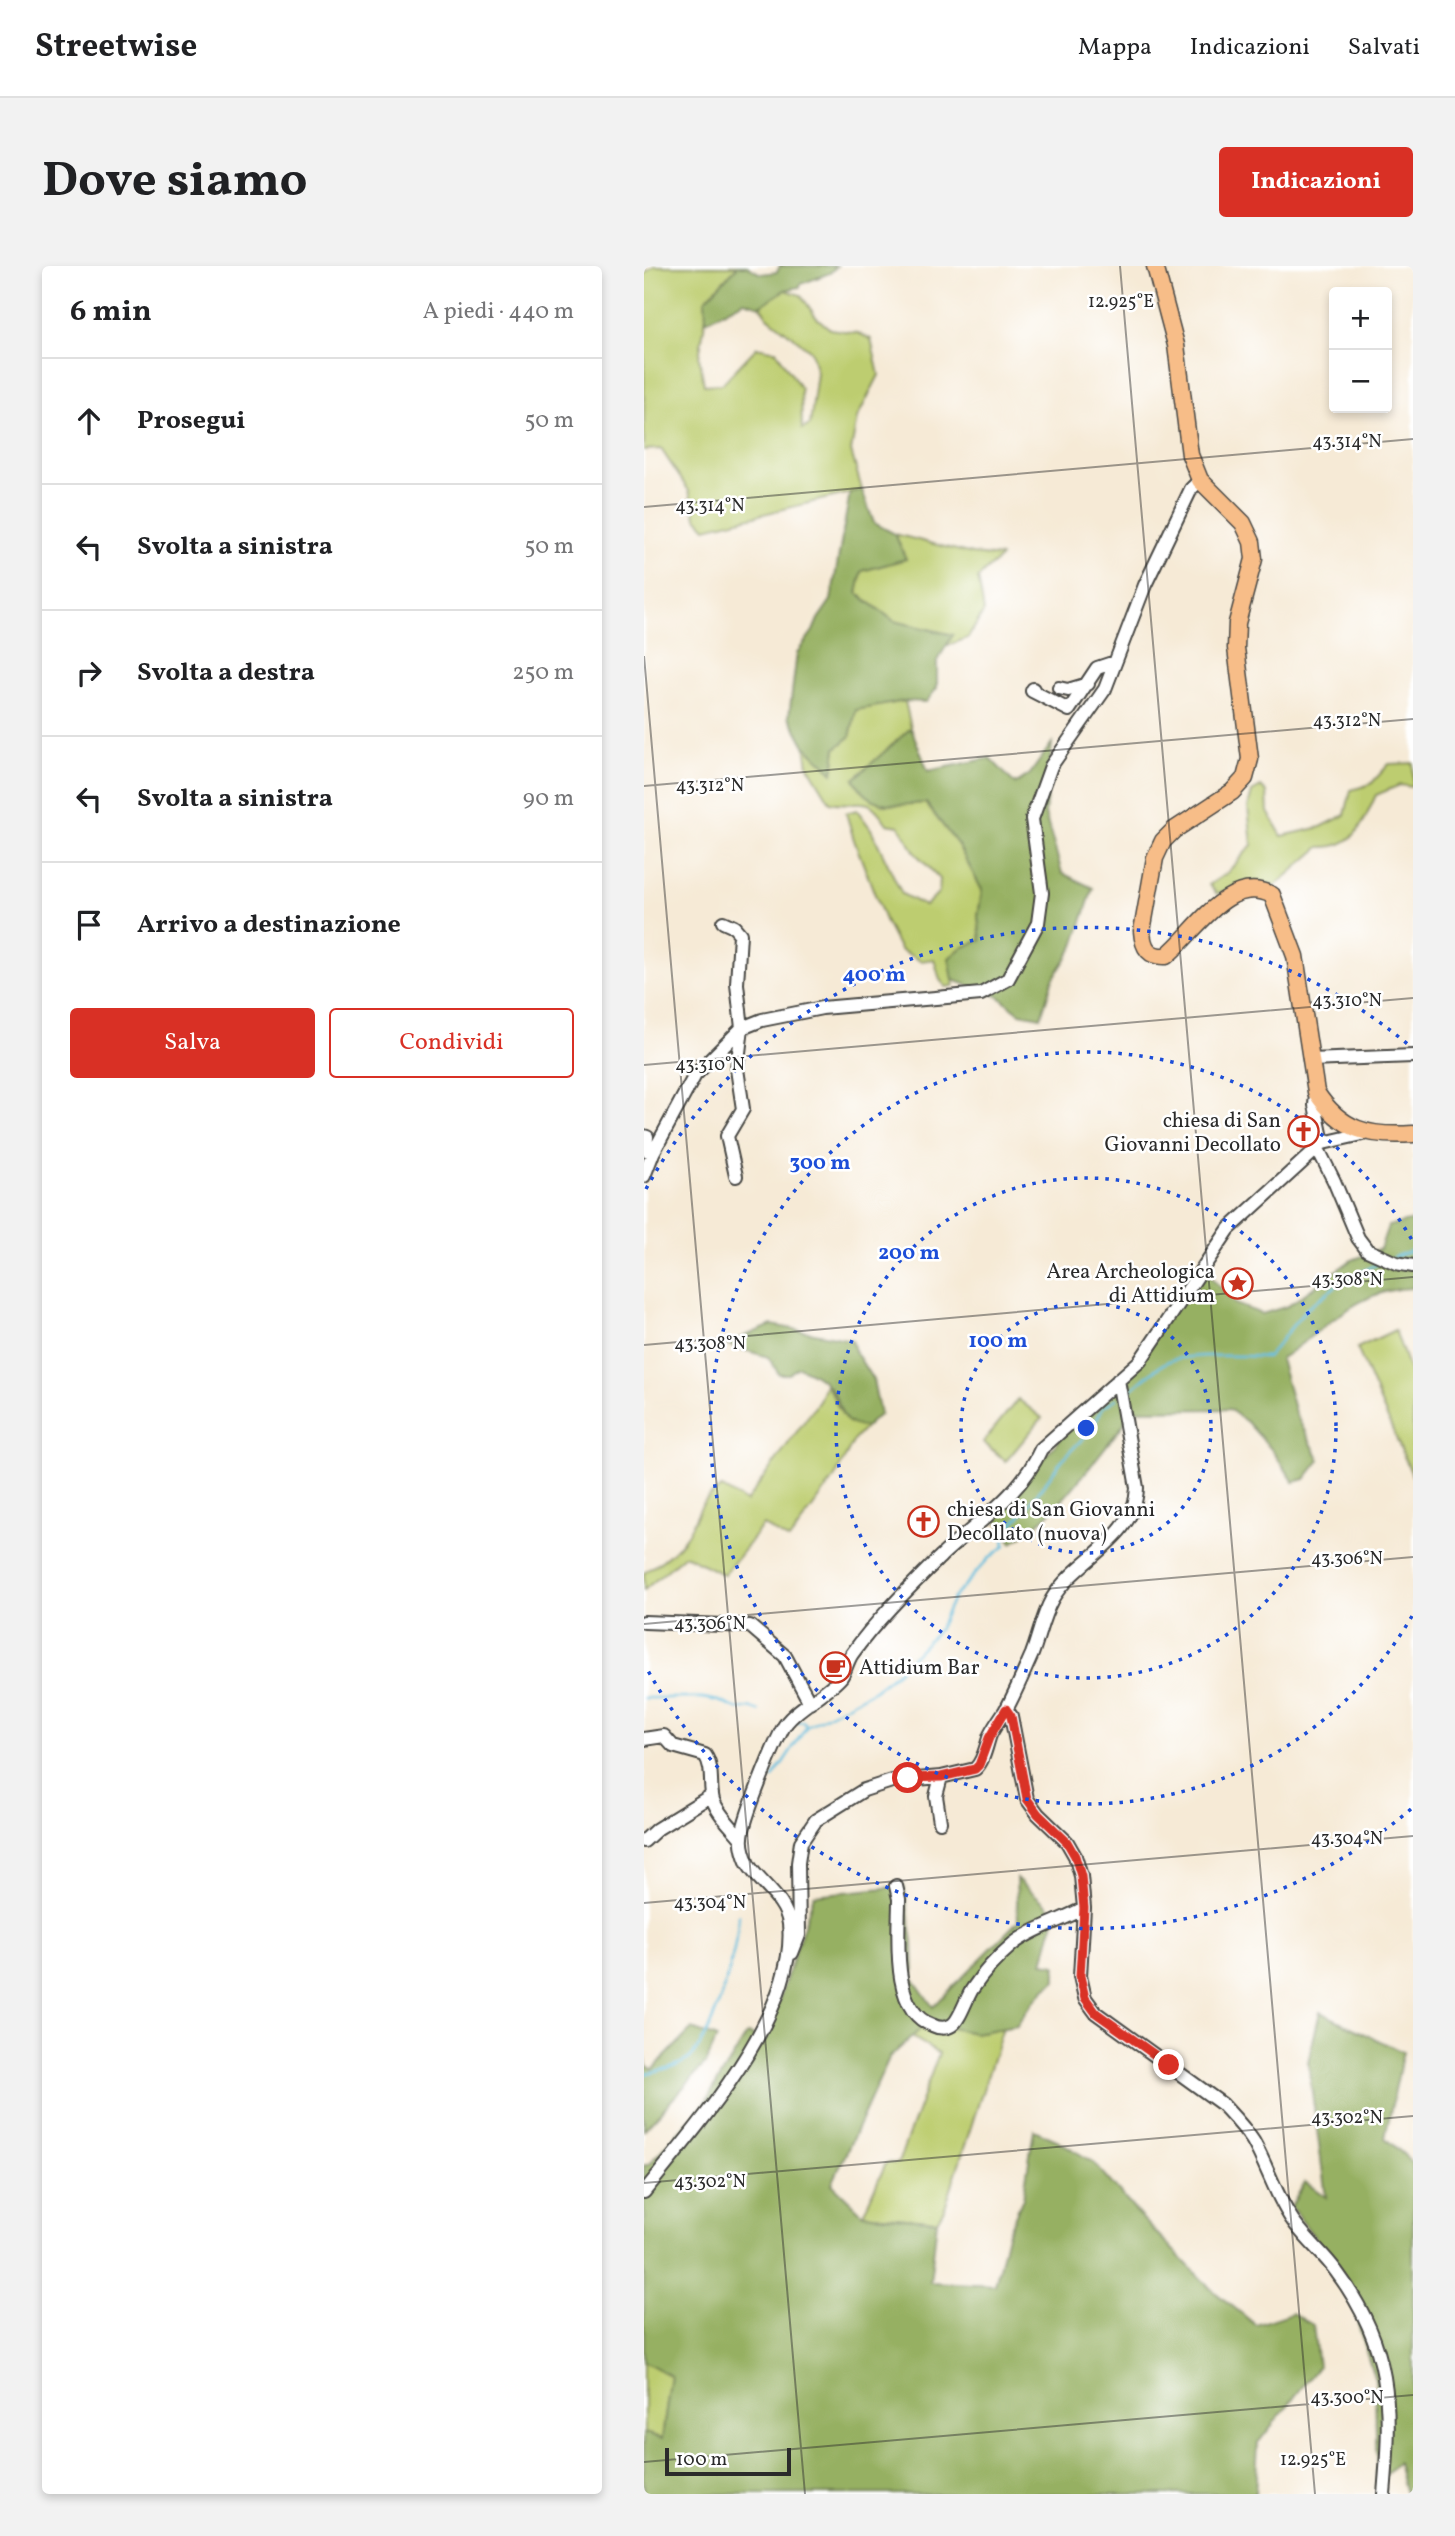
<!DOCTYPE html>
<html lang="it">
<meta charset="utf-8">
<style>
:root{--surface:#fff;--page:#f2f2f2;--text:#202124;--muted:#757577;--line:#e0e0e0;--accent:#d93025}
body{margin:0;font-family:Vollkorn,serif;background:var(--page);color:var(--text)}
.controls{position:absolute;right:21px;top:21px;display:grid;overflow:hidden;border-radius:7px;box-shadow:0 4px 10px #0003}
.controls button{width:63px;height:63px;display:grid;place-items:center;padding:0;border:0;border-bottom:2px solid var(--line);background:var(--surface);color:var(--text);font:35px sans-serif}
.scale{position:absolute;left:21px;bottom:18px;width:126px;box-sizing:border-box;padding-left:7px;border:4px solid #2b2b2b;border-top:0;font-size:19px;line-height:24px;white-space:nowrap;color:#2b2b2b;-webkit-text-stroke:5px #fff;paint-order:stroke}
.stop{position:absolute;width:21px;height:21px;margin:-16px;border:5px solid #d93025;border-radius:50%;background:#fff}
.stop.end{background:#d93025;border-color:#fff;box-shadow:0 2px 7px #0008}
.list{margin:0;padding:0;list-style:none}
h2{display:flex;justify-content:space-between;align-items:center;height:91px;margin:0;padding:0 28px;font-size:30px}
h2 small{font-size:23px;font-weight:400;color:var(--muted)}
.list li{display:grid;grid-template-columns:46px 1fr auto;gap:21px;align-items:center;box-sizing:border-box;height:126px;padding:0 28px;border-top:2px solid var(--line)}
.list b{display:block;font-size:26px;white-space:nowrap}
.list em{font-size:23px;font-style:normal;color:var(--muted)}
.actions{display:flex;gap:14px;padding:21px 28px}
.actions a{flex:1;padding:16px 0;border:2px solid var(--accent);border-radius:7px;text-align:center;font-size:24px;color:var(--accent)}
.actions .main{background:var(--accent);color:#fff}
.icon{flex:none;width:38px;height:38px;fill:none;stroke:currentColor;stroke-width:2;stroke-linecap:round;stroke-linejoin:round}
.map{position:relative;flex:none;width:769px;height:2228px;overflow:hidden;border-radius:7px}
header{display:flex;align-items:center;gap:42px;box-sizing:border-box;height:98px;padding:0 35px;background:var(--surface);border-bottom:2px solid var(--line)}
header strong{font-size:33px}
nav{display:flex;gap:38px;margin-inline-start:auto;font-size:24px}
.intro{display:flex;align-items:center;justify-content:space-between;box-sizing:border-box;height:168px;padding:0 42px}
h1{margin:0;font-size:49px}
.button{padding:18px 32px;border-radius:7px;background:var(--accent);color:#fff;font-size:24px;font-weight:700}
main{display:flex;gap:42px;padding:0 42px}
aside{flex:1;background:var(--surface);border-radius:7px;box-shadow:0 4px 10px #0003}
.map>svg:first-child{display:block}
.green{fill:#bdcd70;stroke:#747c4e;stroke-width:2}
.forest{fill:#96b062;stroke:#606e46;stroke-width:2}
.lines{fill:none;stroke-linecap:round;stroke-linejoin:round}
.stream{stroke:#5ebbdc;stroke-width:2.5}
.minor-casing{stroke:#494845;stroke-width:16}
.major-casing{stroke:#494845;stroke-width:19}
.minor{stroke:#fff;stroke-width:12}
.major{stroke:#f7bd88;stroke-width:16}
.route{stroke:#d93025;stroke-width:9}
.ticks{fill:none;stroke:#2b2b2b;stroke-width:2;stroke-opacity:0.45}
.ring{fill:none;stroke:#1d4ed8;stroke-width:3.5;stroke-dasharray:3.5 7}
.labels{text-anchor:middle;stroke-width:5;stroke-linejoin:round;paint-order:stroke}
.poi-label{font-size:21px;fill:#2b2b2b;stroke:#fff;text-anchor:end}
.ticks-label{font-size:18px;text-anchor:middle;fill:#2b2b2b;stroke:#fff;stroke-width:5;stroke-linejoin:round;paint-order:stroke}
.centre{fill:#1d4ed8;stroke:#fff;stroke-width:3.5}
.ring-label{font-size:21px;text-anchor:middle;font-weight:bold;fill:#1d4ed8;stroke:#fff;stroke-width:5;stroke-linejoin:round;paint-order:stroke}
</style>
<header>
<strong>Streetwise</strong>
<nav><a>Mappa</a><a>Indicazioni</a><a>Salvati</a></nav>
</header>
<div class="intro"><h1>Dove siamo</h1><a class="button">Indicazioni</a></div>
<main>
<aside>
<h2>6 min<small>A piedi · 440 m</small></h2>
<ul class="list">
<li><svg class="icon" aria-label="ahead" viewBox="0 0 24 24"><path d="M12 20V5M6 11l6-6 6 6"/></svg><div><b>Prosegui</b></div><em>50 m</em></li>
<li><svg class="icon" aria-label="left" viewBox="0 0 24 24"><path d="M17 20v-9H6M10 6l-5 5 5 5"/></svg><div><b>Svolta a sinistra</b></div><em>50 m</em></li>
<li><svg class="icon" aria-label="right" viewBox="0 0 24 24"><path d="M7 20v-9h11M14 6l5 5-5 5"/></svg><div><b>Svolta a destra</b></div><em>250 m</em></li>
<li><svg class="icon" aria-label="left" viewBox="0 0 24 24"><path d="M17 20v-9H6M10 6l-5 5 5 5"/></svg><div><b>Svolta a sinistra</b></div><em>90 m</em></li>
<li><svg class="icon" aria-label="arrive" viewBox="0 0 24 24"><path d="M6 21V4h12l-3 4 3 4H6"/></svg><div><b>Arrivo a destinazione</b></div></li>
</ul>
<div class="actions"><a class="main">Salva</a><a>Condividi</a></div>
</aside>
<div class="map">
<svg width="769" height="2228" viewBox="0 0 769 2228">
<rect width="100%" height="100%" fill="#fff"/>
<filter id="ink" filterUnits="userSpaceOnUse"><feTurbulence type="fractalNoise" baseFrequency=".0143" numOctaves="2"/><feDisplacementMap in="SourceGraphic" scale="14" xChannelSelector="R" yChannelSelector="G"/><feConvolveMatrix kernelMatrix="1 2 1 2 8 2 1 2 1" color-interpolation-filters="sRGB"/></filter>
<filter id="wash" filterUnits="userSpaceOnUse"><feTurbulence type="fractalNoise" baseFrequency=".00686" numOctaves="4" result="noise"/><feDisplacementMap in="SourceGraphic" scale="28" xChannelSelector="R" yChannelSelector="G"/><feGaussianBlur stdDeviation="1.57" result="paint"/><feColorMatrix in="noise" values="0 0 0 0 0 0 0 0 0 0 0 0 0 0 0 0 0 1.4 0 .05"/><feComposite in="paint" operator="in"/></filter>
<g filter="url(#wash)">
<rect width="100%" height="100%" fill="#f6ead6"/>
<!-- green -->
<path class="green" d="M10,0H94L61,34L63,44L55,91L60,119L78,118L113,81L132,85L157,123L158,163L166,159L173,107L167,85L124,51L116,40L141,24L157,29L172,51L186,63L214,67L227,73L235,109L213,152L207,185L218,224L62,262L52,251L45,225L17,183L0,184V8Z
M251,268L328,288L357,291L334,312L340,345L324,372L302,380L308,369L250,355L213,327L218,305L262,293Z
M261,435L267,462L211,513L240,539L281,537L314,579L338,624L334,651L337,675L317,682L306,692L310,720L302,721L296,714L290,693L277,695L256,684L242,657L210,574L202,547L213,544L227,563L258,628L281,640L295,626L296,613L272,588L255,560L243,558C220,523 217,543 186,536L164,500L161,480L189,506L192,482L206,471L212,444Z
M769,497V521L756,519L732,529C719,557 712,582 676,581L631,620C606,612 596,618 573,628L565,619L583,607L608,579L604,541L608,526L617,521L623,527L624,546L638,570L677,561L701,549L707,524L727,518L745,498Z
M751,1064L769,1115V1211L713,1082Z
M181,1118C197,1136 192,1158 222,1161L210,1174L191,1211L145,1274L119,1259L80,1309L41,1289L0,1324V1307C16,1297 37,1282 45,1265C57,1244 54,1235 78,1222L102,1236L175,1135Z
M374,1133L398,1152L362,1195L339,1176Z
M283,1756L330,1767L359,1762L301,1941L293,1955L219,1948L242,1897H254L295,1787L268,1771Z
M0,2095L27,2109L18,2173L0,2167Z"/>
<!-- forest -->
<path class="forest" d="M94,0H103L117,8L133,6L136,0H193L186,7L157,18L156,21L141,24L116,40L100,35L62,55L61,34Z
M218,224L230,257L251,268L262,293L218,305L213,327L250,355L309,369L293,395V422L282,436L261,435L212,444L206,471L192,482L189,507L161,480L145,450L153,387L169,365L174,353L187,334L206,226Z
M267,462L284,505L346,492L371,518L386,508L408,477L401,548L418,607L449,622L430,680L409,713L397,751L376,747L354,730L309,714L305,692L317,682L337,674L334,651L338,624L314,579L282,537C250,539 228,545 210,513Z
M769,954V1022C713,1022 680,1065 636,1093L651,1147L676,1194L661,1213L650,1216L628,1184L603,1156L585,1143L487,1144L479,1159C445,1200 414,1249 368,1277L350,1248L427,1161L495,1092L556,999L591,1038L618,1048L644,1040L706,995L736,983L744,960Z
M128,1059L208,1074L211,1085L229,1114L236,1148L222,1161C195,1159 200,1146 190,1128C182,1114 168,1106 154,1101L145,1108H135L124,1091L81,1078Z
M372,1612L412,1647L399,1697L412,1699V1714C395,1727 383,1741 373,1760L330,1767L283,1757L245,1792L188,1918L219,1948L293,1955L286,2016L351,2019L363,1968L379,1932L390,1864L415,1875L450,1897L495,1949L567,2023L612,2059L648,2047L669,2059L674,2101L614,2177L611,2228H0V2167L18,2172L27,2110L0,2095V1899H4L60,1838L103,1768L122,1773L170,1629L260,1620L269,1676L270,1714L289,1741L374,1655Z
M676,1746L759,1786L741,1872L769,1897V2228H762L754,2197L733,2218L731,2114L714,2058L717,2037L697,2005L647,1941L661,1916L682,1931L664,1796Z
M48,1763L73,1772L62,1797L0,1864V1787L3,1800L9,1803Z"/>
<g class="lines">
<!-- stream -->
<path class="stream" d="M750,991L769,984
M481,1128C496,1119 508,1102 525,1095C544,1088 602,1090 624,1091L661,1044L693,1019L737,996
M0,1432H59L75,1435L93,1443L106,1442L115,1445
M153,1456L159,1455L163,1460
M129,1512L163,1460L231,1424L254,1405L294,1364L309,1332L345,1292L361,1280L360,1270L365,1262L382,1243L418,1194L448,1163L459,1141L472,1133
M0,1808C10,1806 39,1799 46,1792C72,1764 92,1687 95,1649"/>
</g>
</g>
<g filter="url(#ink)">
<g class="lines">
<defs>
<path id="minor" d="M415,422L424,424L444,418
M389,423L388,425L425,444L453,402L471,396
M79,656L90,661L96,668L93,718L98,762L93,803L99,843L83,870L92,910
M666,794L769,790
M672,826L671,839L679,877
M0,870L3,871L2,884L9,887
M674,883L690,915L714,972L723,984L752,997L769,1000
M0,910L9,887L51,809L98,762L118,754L178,742L337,728L364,713L394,657L398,627L388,553L407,500L461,423L501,319L547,223L556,214
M0,1356L106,1360L141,1390L166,1437
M362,1443L367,1450L383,1533L394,1548L423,1576L431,1590L437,1610L440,1642L436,1710L441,1732L452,1747L578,1838C589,1850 600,1861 609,1875C622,1898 630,1924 644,1947C657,1970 677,1984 692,2005C748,2080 748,2139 740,2228
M0,1473L20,1470L29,1480L61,1489C70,1502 65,1519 69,1534C74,1548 88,1561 97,1572
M296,1556L292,1530L297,1511
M0,1575L13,1563L68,1529
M252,1620L255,1633C255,1667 246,1745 288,1759C294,1762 302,1763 308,1759C316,1754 323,1730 329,1722C339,1707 355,1690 369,1678C389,1662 418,1655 440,1642
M148,1687L155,1669L154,1597L157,1576L172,1554L220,1524L248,1515L297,1511L331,1503C340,1495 342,1480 346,1469C351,1459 357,1451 363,1442C372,1425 380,1406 388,1388C395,1370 398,1351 408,1333C432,1292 491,1274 493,1222L474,1114
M0,1926C53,1860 154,1747 145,1658C142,1633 116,1618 104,1598C101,1591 97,1580 98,1572C98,1555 129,1482 138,1464C146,1445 183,1428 197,1411C202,1404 203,1395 208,1388C233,1353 267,1320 297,1290C332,1257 377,1229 397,1183L496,1095L585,963L679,877L723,867"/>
<path id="major" d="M511,0L532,79L546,189L556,214L599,257L608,276L610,293L593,357L592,382L606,493L601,512L588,526L530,564L519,575L511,592L498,665C499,682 505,691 522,690C552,666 584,607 628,629L651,690L672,826C697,865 725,871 769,868"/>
</defs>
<!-- minor casing -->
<use href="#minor" class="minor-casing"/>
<!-- major casing -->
<use href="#major" class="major-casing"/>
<!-- minor -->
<use href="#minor" class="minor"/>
<!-- major -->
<use href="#major" class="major"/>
</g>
</g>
<g class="lines" filter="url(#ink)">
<!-- route -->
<path class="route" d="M264,1512L297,1511L331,1503L335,1499L345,1472L362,1443L367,1450L383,1533L394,1548L423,1576L431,1590L437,1610L440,1642L436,1710L441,1732L452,1747L525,1799"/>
</g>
<!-- ticks -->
<path class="ticks" d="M476,0L671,2228M0,241L769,173M0,390L161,2228M0,520L769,453M0,799L769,732M0,1079L769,1011M0,1358L769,1291M0,1637L769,1570M0,1917L769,1850M0,2196L769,2129"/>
<!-- distance rings -->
<g class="ring">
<circle cx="442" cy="1162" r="125"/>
<circle cx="442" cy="1162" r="250"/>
<path d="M768 1350A376 376 0 1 1 768 974"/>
<path d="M767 1543A501 501 0 0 1 2 1401M2 923A501 501 0 0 1 767 781"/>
</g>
<!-- icons -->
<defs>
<symbol id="church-ring" viewBox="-11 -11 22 22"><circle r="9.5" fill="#fff" stroke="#c8321e" stroke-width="1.5"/><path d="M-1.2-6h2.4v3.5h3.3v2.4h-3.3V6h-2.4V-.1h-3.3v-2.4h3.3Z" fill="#c8321e"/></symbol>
<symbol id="sight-ring" viewBox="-11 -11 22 22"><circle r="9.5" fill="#fff" stroke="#c8321e" stroke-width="1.5"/><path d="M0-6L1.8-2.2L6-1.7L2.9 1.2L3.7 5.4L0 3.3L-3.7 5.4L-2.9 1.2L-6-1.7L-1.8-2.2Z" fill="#c8321e"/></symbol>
<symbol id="cafe-ring" viewBox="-11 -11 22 22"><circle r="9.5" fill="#fff" stroke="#c8321e" stroke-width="1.5"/><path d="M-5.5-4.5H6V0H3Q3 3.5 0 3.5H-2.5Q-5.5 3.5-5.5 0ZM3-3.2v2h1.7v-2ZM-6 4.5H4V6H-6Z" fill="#c8321e"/></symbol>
</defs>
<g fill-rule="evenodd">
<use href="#church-ring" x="642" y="848" width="35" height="35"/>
<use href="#sight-ring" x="576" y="1000" width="35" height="35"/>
<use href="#church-ring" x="262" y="1238" width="35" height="35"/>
<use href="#cafe-ring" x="174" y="1384" width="35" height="35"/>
</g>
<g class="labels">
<!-- poi labels -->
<g class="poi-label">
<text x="637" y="861">chiesa di San<tspan x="637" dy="24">Giovanni Decollato</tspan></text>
<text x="571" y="1012">Area Archeologica<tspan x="571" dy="24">di Attidium</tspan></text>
<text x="303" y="1250" text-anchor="start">chiesa di San Giovanni<tspan x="303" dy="24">Decollato (nuova)</tspan></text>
<text x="215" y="1408" text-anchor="start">Attidium Bar</text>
</g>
</g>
<g class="ticks-label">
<text x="477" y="41">12.925°E</text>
<text x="703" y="181">43.314°N</text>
<text x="66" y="245">43.314°N</text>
<text x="703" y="460">43.312°N</text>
<text x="66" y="525">43.312°N</text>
<text x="703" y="740">43.310°N</text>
<text x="66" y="804">43.310°N</text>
<text x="703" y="1019">43.308°N</text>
<text x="66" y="1083">43.308°N</text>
<text x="703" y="1298">43.306°N</text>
<text x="66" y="1363">43.306°N</text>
<text x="703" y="1578">43.304°N</text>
<text x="66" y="1642">43.304°N</text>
<text x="703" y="1857">43.302°N</text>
<text x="66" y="1921">43.302°N</text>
<text x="703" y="2137">43.300°N</text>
<text x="669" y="2199">12.925°E</text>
</g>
<circle cx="442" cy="1162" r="10" class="centre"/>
<g class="ring-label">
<text x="230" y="715">400 m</text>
<text x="176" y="903">300 m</text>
<text x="265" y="993">200 m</text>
<text x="354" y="1081">100 m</text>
</g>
</svg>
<div class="controls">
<button>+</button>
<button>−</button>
</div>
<div class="scale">100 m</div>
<div class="stop" style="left:264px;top:1512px"></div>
<div class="stop end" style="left:525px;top:1799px"></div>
</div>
</main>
